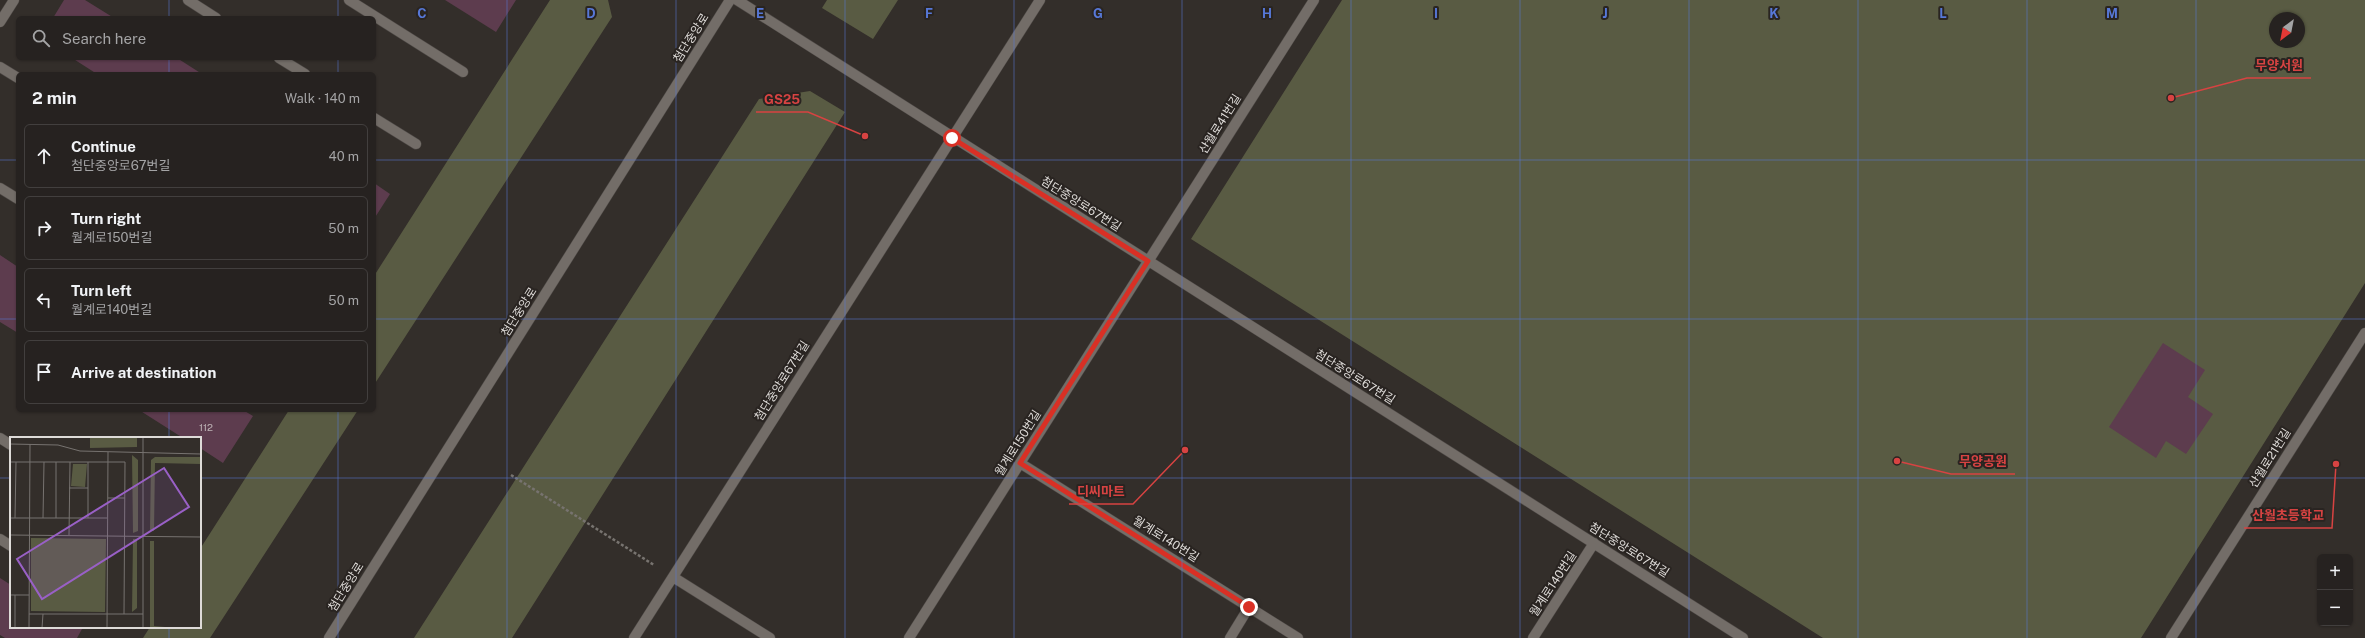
<!DOCTYPE html>
<meta charset="utf-8">
<style>
:root{--surface:#262220;--page:#2e2a29;--text:#f1f3f6;--muted:#a4a4a5;--line:#423f3e}
body{margin:0;font-family:"Public Sans","Noto Sans KR",sans-serif;background:var(--page);color:var(--text)}
.controls{position:absolute;right:12px;bottom:12px;display:grid;overflow:hidden;border-radius:6px;box-shadow:0 1px 3px #0004}
.controls button{width:36px;height:36px;display:grid;place-items:center;padding:0;border:0;border-bottom:1px solid var(--line);background:var(--surface);color:var(--text);font:20px sans-serif}
.compass{position:absolute;left:2269px;top:12px;width:36px;height:36px;border-radius:50%;background:var(--surface);box-shadow:0 1px 3px #0004;rotate:212deg}
.stop{position:absolute;width:12px;height:12px;margin:-9px;border:3px solid #d93025;border-radius:50%;background:#fff}
.stop.end{background:#d93025;border-color:#fff;box-shadow:0 1px 4px #0008}
.list{margin:0;padding:0;list-style:none}
h2{display:flex;justify-content:space-between;align-items:center;height:52px;margin:0;padding:0 16px;font-size:17px}
h2 small{font-size:13px;font-weight:400;color:var(--muted)}
.list li{display:grid;grid-template-columns:26px 1fr auto;gap:12px;align-items:center;box-sizing:border-box;height:64px;margin:0 8px 8px;padding:0 8px;border:1px solid var(--line);border-radius:6px}
.list b{display:block;font-size:15px;white-space:nowrap}
.list p{margin:0;font-size:13px;white-space:nowrap;color:var(--muted)}
.list em{font-size:13px;font-style:normal;color:var(--muted)}
.icon{flex:none;width:22px;height:22px;fill:none;stroke:currentColor;stroke-width:2;stroke-linecap:round;stroke-linejoin:round}
.map{position:relative;flex:none;width:2365px;height:638px;overflow:hidden}
.search{position:absolute;background:var(--surface);box-shadow:0 1px 3px #0004;left:16px;top:16px;width:360px;height:44px;display:flex;align-items:center;gap:10px;box-sizing:border-box;padding:0 14px;border-radius:6px;color:var(--muted);font-size:15px}
.panel{position:absolute;background:var(--surface);box-shadow:0 1px 3px #0004;left:16px;top:72px;width:360px;height:340px;border-radius:6px}
.map>svg:first-child{display:block}
.green{fill:#595b43;fill-rule:evenodd}
.building{fill:#5d3c4e}
.lines{fill:none;stroke-linecap:round;stroke-linejoin:round}
.minor-casing{stroke:#4e4946;stroke-width:11}
.path{stroke:#77736f;stroke-width:2.5;stroke-dasharray:3 2;stroke-linecap:butt}
.minor{stroke:#736d68;stroke-width:10}
.route{stroke:#d93025;stroke-width:5}
.grid{fill:none;stroke:#5778d8;stroke-width:1;stroke-opacity:0.55}
.labels{text-anchor:middle;stroke-width:4;stroke-linejoin:round;paint-order:stroke}
.number-label{font-size:10px;fill:#beb3b6}
.street-label{font-size:12px;fill:#dedbd8;stroke:#292421}
.inset-road{fill:none;stroke:#777370;stroke-width:1}
.view{fill:#9960c6;fill-opacity:0.15;stroke:#9960c6;stroke-width:2}
.inset-edge{fill:none;stroke:#dedbd8;stroke-width:2}
.grid-label{font-size:13px;text-anchor:middle;font-weight:bold;fill:#5778d8;stroke:#292421;stroke-width:4;stroke-linejoin:round;paint-order:stroke}
.leader{fill:none;stroke:#d74342;stroke-width:1.5}
.callout-dot{fill:#d74342;stroke:#292421;stroke-width:1.5}
.callout-label{font-size:13px;text-anchor:middle;font-weight:bold;fill:#d74342;stroke:#292421;stroke-width:4;stroke-linejoin:round;paint-order:stroke}
</style>
<div class="map">
<svg width="2365" height="638" viewBox="0 0 2365 638">
<rect width="100%" height="100%" fill="#332e2a"/>
<!-- green -->
<path class="green" d="M550,0H608L612,17L374,385V276Z
M827,0H898L873,39L822,8Z
M1342,0H2365V283L2141,638H1823L1191,239ZM2275,18H2299V42H2275Z
M810,91L845,112L512,638H414L759,99Z
M289,410H358L210,638H143L150,627H200V549Z"/>
<!-- building -->
<path class="building" d="M64,0H85L114,18H53Z
M445,0H516L496,32Z
M72,58H177L202,74H97Z
M374,183L390,194L374,219Z
M0,255L18,267V333L0,322Z
M2163,343L2205,370L2188,397L2213,414L2186,454L2166,441L2156,458L2109,427Z
M139,410H243L253,416L223,463L200,448V438H183Z
M0,578L11,585V627H80L82,629L77,638H5L0,635Z"/>
<g class="lines">
<defs>
<path id="minor" d="M188,0L216,18
M349,0L463,72
M737,0L1743,638
M0,22L14,0
M279,58L305,74
M0,67L18,78
M374,118L416,144
M0,188L18,199
M0,438L11,445
M1020,463L1298,638
M0,539L11,546
M673,577L770,638
M329,638L730,0
M634,638L1040,0
M909,638L1314,0
M1230,638L1249,607
M1533,638L1594,543
M2171,638L2365,333"/>
</defs>
<!-- minor casing -->
<use href="#minor" class="minor-casing"/>
<!-- path -->
<path class="path" d="M511,475L654,565"/>
<!-- minor -->
<use href="#minor" class="minor"/>
</g>
<g class="lines">
<!-- route -->
<path class="route" d="M952,138L1148,261L1020,463L1249,607"/>
</g>
<!-- grid -->
<path class="grid" d="M169,0V18M338,0V18M507,0V638M676,0V638M845,0V638M1014,0V638M1182,0V638M1351,0V638M1520,0V638M1689,0V638M1858,0V638M2027,0V638M2196,0V638M169,58V74M338,58V74M0,160H18M374,160H2365M0,319H18M374,319H2365M169,410V438M338,410V638M0,478H11M200,478H2365M169,627V638"/>
<g class="labels">
<!-- number labels -->
<g class="number-label">
<text x="206" y="431">112</text>
</g>
<!-- street labels -->
<g class="street-label">
<text transform="translate(691 38) rotate(-58)" y="4">첨단중앙로</text>
<text transform="translate(1220 124) rotate(-58)" y="4">산월로41번길</text>
<text transform="translate(1081 204) rotate(32)" y="4">첨단중앙로67번길</text>
<text transform="translate(519 312) rotate(-58)" y="4">첨단중앙로</text>
<text transform="translate(1355 377) rotate(32)" y="4">첨단중앙로67번길</text>
<text transform="translate(782 381) rotate(-58)" y="4">첨단중앙로67번길</text>
<text transform="translate(1018 443) rotate(-58)" y="4">월계로150번길</text>
<text transform="translate(2270 458) rotate(-58)" y="4">산월로21번길</text>
<text transform="translate(1166 539) rotate(32)" y="4">월계로140번길</text>
<text transform="translate(1629 550) rotate(32)" y="4">첨단중앙로67번길</text>
<text transform="translate(1553 584) rotate(-57)" y="4">월계로140번길</text>
<text transform="translate(346 587) rotate(-58)" y="4">첨단중앙로</text>
</g>
</g>
<!-- overview -->
<g transform="translate(10 437)">
<rect width="191" height="191" fill="#332e2a"/>
<path d="M80,0H127V10L80,11ZM122,18L128,23V94L123,96ZM145,20H191V27L145,26L144,94L140,93L141,23ZM63,27H77L75,50L61,49ZM21,101L96,102L95,175L21,174ZM123,102H127V171L122,175ZM140,104H144V189L166,191H140Z" fill="#595b43"/>
<path class="inset-road" d="M0,7L48,8L70,14L191,17M0,25H115L114,177M59,51H78M98,61H115M0,81H97M5,81L6,25M33,81L34,25M46,81V25M78,81V25M0,98L191,100M59,98L60,25M0,158H19M19,177H133M5,191V158M19,191L20,7M32,191L33,177M97,191L98,15M133,191V0"/>
<path class="view" d="M154,31L179,70L32,162L7,122Z"/>
<rect width="191" height="191" class="inset-edge"/>
</g>
<g class="grid-label">
<text x="422" y="18">C</text>
<text x="591" y="18">D</text>
<text x="760" y="18">E</text>
<text x="929" y="18">F</text>
<text x="1098" y="18">G</text>
<text x="1267" y="18">H</text>
<text x="1436" y="18">I</text>
<text x="1605" y="18">J</text>
<text x="1774" y="18">K</text>
<text x="1943" y="18">L</text>
<text x="2112" y="18">M</text>
</g>
<!-- callouts -->
<path class="leader" d="M2171 98L2247 78H2311M865 136L808 112H756M1897 461L1951 474H2015M1185 450L1133 504H1069M2336 464L2332 528H2244"/>
<g class="callout-dot">
<circle cx="2171" cy="98" r="4"/>
<circle cx="865" cy="136" r="4"/>
<circle cx="1897" cy="461" r="4"/>
<circle cx="1185" cy="450" r="4"/>
<circle cx="2336" cy="464" r="4"/>
</g>
<g class="callout-label">
<text x="2279" y="70">무양서원</text>
<text x="782" y="104">GS25</text>
<text x="1983" y="466">무양공원</text>
<text x="1101" y="496">디씨마트</text>
<text x="2288" y="520">산월초등학교</text>
</g>
</svg>
<div class="controls">
<button>+</button>
<button>−</button>
</div>
<svg class="compass" viewBox="-18 -18 36 36"><path d="M0-13l5 13h-10z" fill="#e53935"/><path d="M0 13l5-13h-10z" fill="#a4a4a5"/></svg>
<div class="stop" style="left:952px;top:138px"></div>
<div class="stop end" style="left:1249px;top:607px"></div>
<div class="search"><svg class="icon" aria-label="search" viewBox="0 0 24 24"><circle cx="10" cy="10" r="6"/><path d="M15 15l6 6"/></svg>Search here</div>
<section class="panel">
<h2>2 min<small>Walk · 140 m</small></h2>
<ul class="list">
<li><svg class="icon" aria-label="ahead" viewBox="0 0 24 24"><path d="M12 20V5M6 11l6-6 6 6"/></svg><div><b>Continue</b><p>첨단중앙로67번길</p></div><em>40 m</em></li>
<li><svg class="icon" aria-label="right" viewBox="0 0 24 24"><path d="M7 20v-9h11M14 6l5 5-5 5"/></svg><div><b>Turn right</b><p>월계로150번길</p></div><em>50 m</em></li>
<li><svg class="icon" aria-label="left" viewBox="0 0 24 24"><path d="M17 20v-9H6M10 6l-5 5 5 5"/></svg><div><b>Turn left</b><p>월계로140번길</p></div><em>50 m</em></li>
<li><svg class="icon" aria-label="arrive" viewBox="0 0 24 24"><path d="M6 21V4h12l-3 4 3 4H6"/></svg><div><b>Arrive at destination</b></div></li>
</ul>
</section>
</div>
